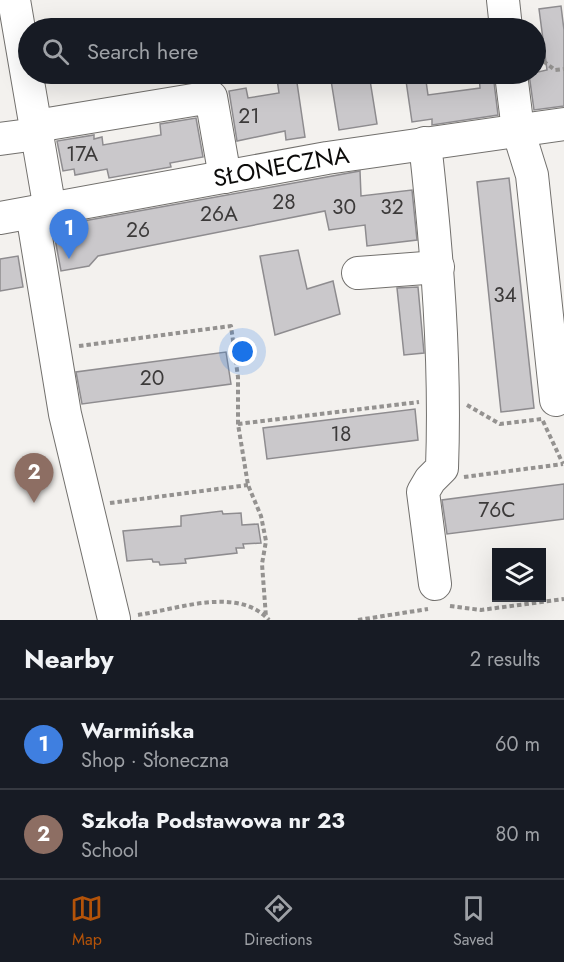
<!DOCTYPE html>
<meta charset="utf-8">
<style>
:root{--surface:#171b24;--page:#242831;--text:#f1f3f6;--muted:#9ea1a6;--line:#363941;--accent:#b45309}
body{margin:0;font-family:Jost,sans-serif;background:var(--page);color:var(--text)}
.controls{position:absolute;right:18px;bottom:18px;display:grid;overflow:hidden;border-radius:0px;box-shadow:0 6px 24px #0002}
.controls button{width:54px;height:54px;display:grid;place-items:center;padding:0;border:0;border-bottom:2px solid var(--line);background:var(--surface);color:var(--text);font:30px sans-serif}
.you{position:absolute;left:243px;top:352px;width:21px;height:21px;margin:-15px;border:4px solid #fff;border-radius:50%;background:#1a73e8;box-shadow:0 0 0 9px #1a73e833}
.badge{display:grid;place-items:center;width:39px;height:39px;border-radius:50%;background:var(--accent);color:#fff;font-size:20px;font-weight:700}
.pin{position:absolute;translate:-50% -50px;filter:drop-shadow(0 2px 3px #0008)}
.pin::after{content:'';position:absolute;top:32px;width:21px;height:18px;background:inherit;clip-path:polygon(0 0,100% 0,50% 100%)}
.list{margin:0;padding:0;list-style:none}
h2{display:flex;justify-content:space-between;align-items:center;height:78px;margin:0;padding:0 24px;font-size:26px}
h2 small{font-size:20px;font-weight:400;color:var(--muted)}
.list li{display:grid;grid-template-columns:39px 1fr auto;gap:18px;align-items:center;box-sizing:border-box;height:90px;padding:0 24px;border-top:2px solid var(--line)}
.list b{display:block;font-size:22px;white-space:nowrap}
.list p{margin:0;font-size:20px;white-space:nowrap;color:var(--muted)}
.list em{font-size:20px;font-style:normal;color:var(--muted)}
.icon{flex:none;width:33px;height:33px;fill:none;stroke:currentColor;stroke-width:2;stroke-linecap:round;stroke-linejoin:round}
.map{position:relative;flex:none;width:564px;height:620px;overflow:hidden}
.search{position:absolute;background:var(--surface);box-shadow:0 6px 24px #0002;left:18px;right:18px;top:18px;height:66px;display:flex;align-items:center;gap:15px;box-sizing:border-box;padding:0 21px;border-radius:33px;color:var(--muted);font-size:22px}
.sheet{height:258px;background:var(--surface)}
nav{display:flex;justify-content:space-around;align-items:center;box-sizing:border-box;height:84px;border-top:2px solid var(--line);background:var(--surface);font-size:16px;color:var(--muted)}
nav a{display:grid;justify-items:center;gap:3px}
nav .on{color:var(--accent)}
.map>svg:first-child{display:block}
.building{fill:#cac8cb;stroke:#8e8c8f;stroke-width:1.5}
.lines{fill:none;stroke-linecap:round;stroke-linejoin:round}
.minor-casing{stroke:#72706d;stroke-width:34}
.path{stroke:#949290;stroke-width:4;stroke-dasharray:4.5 3;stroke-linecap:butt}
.minor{stroke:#fff;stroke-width:32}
.labels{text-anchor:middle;stroke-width:5;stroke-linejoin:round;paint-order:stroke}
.number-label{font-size:21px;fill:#3c3a3a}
.street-label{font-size:24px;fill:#0c0b0a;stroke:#fffefd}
</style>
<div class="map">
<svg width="564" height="620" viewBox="0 0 564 620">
<rect width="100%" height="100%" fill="#f3f1ee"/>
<!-- building -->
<path class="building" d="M561,6L564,30V106L534,110L529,74L547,70L539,9Z
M330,74H369L377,124L339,130Z
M405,74H425L428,95L480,88L479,74H493L498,115L432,125V119L412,122Z
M296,76L305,137L286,140L285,131L237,141L229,91L246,88L248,98L279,93L277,79Z
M196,118L203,157L170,163L171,167L109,178L107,169L75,175L74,169L63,171L57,141L94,135V139L102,137L103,145L161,135L160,124Z
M360,171L361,196L412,190L417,240L367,246L365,225L329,230L325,211L98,256L89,266L61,271L53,228L56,226Z
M509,178L534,408L501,412L477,182Z
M298,250L307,289L333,281L340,314L275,335L260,256Z
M18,256L23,287L0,291V259Z
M418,287L424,353L404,355L397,288Z
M226,352L231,384L82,404L76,372Z
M415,409L418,440L267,459L263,428Z
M564,484V519L447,534L442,500Z
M222,511L223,514L241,513L242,525L258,524L261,543L243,544L244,548H236L237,553L185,559L186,563L160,565L159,562H153L152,559L127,561L123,531L181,526V516Z"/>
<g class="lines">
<defs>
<g id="minor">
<path d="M14,0L50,210"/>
<path d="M503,0L506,28"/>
<path d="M511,74L518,130L532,175L556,400"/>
<path d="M36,126L211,97L225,177"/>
<path d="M0,139L37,134"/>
<path d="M425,143C437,251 446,360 442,468L430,480L423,492L435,584"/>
<path d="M32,213L65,414L114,619"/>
<path id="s1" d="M0,218L327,158L564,124"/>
<path d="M358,273L438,267"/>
</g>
</defs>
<!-- minor casing -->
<use href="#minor" class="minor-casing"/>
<!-- path -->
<path class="path" d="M536,62L543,61L555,70L564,69
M79,346L231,326L238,377V424L248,485L261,516L266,541L262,564L266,617
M467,405L500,424L542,419L563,464
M238,424L419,402
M464,477L563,464
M110,503L248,485
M450,606L481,610L564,599
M138,615C178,609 238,586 269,620
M358,620L428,609"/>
<!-- minor -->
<use href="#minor" class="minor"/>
</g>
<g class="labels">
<!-- number labels -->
<g class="number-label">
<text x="249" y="123">21</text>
<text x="82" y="161">17A</text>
<text x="284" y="209">28</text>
<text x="344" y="214">30</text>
<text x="392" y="214">32</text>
<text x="219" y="221">26A</text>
<text x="138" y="237">26</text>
<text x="505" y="302">34</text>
<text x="152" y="385">20</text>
<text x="341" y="441">18</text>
<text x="497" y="517">76C</text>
</g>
<!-- street labels -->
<g class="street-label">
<text dy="8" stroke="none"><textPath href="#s1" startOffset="286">SŁONECZNA</textPath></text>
</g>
</g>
</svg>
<div class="controls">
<button><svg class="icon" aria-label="layers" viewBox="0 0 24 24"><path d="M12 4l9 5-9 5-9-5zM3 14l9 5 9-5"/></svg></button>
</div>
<div class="you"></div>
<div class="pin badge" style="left:69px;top:259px;background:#3f7fe0">1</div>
<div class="pin badge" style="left:34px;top:503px;background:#8d6e63">2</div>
<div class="search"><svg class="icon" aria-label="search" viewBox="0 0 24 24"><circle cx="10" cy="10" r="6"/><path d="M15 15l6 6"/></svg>Search here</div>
</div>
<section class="sheet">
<h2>Nearby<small>2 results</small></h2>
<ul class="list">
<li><span class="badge" style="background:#3f7fe0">1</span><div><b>Warmińska</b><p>Shop · Słoneczna</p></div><em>60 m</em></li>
<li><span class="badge" style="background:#8d6e63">2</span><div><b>Szkoła Podstawowa nr 23</b><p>School</p></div><em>80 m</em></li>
</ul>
</section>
<nav>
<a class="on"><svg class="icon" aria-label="map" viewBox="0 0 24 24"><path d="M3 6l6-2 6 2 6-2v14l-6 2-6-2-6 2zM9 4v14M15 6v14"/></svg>Map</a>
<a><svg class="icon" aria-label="directions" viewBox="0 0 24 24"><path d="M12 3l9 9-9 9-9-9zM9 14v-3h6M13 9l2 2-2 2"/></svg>Directions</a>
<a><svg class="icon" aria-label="saved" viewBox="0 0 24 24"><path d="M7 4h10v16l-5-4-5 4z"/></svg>Saved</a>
</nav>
